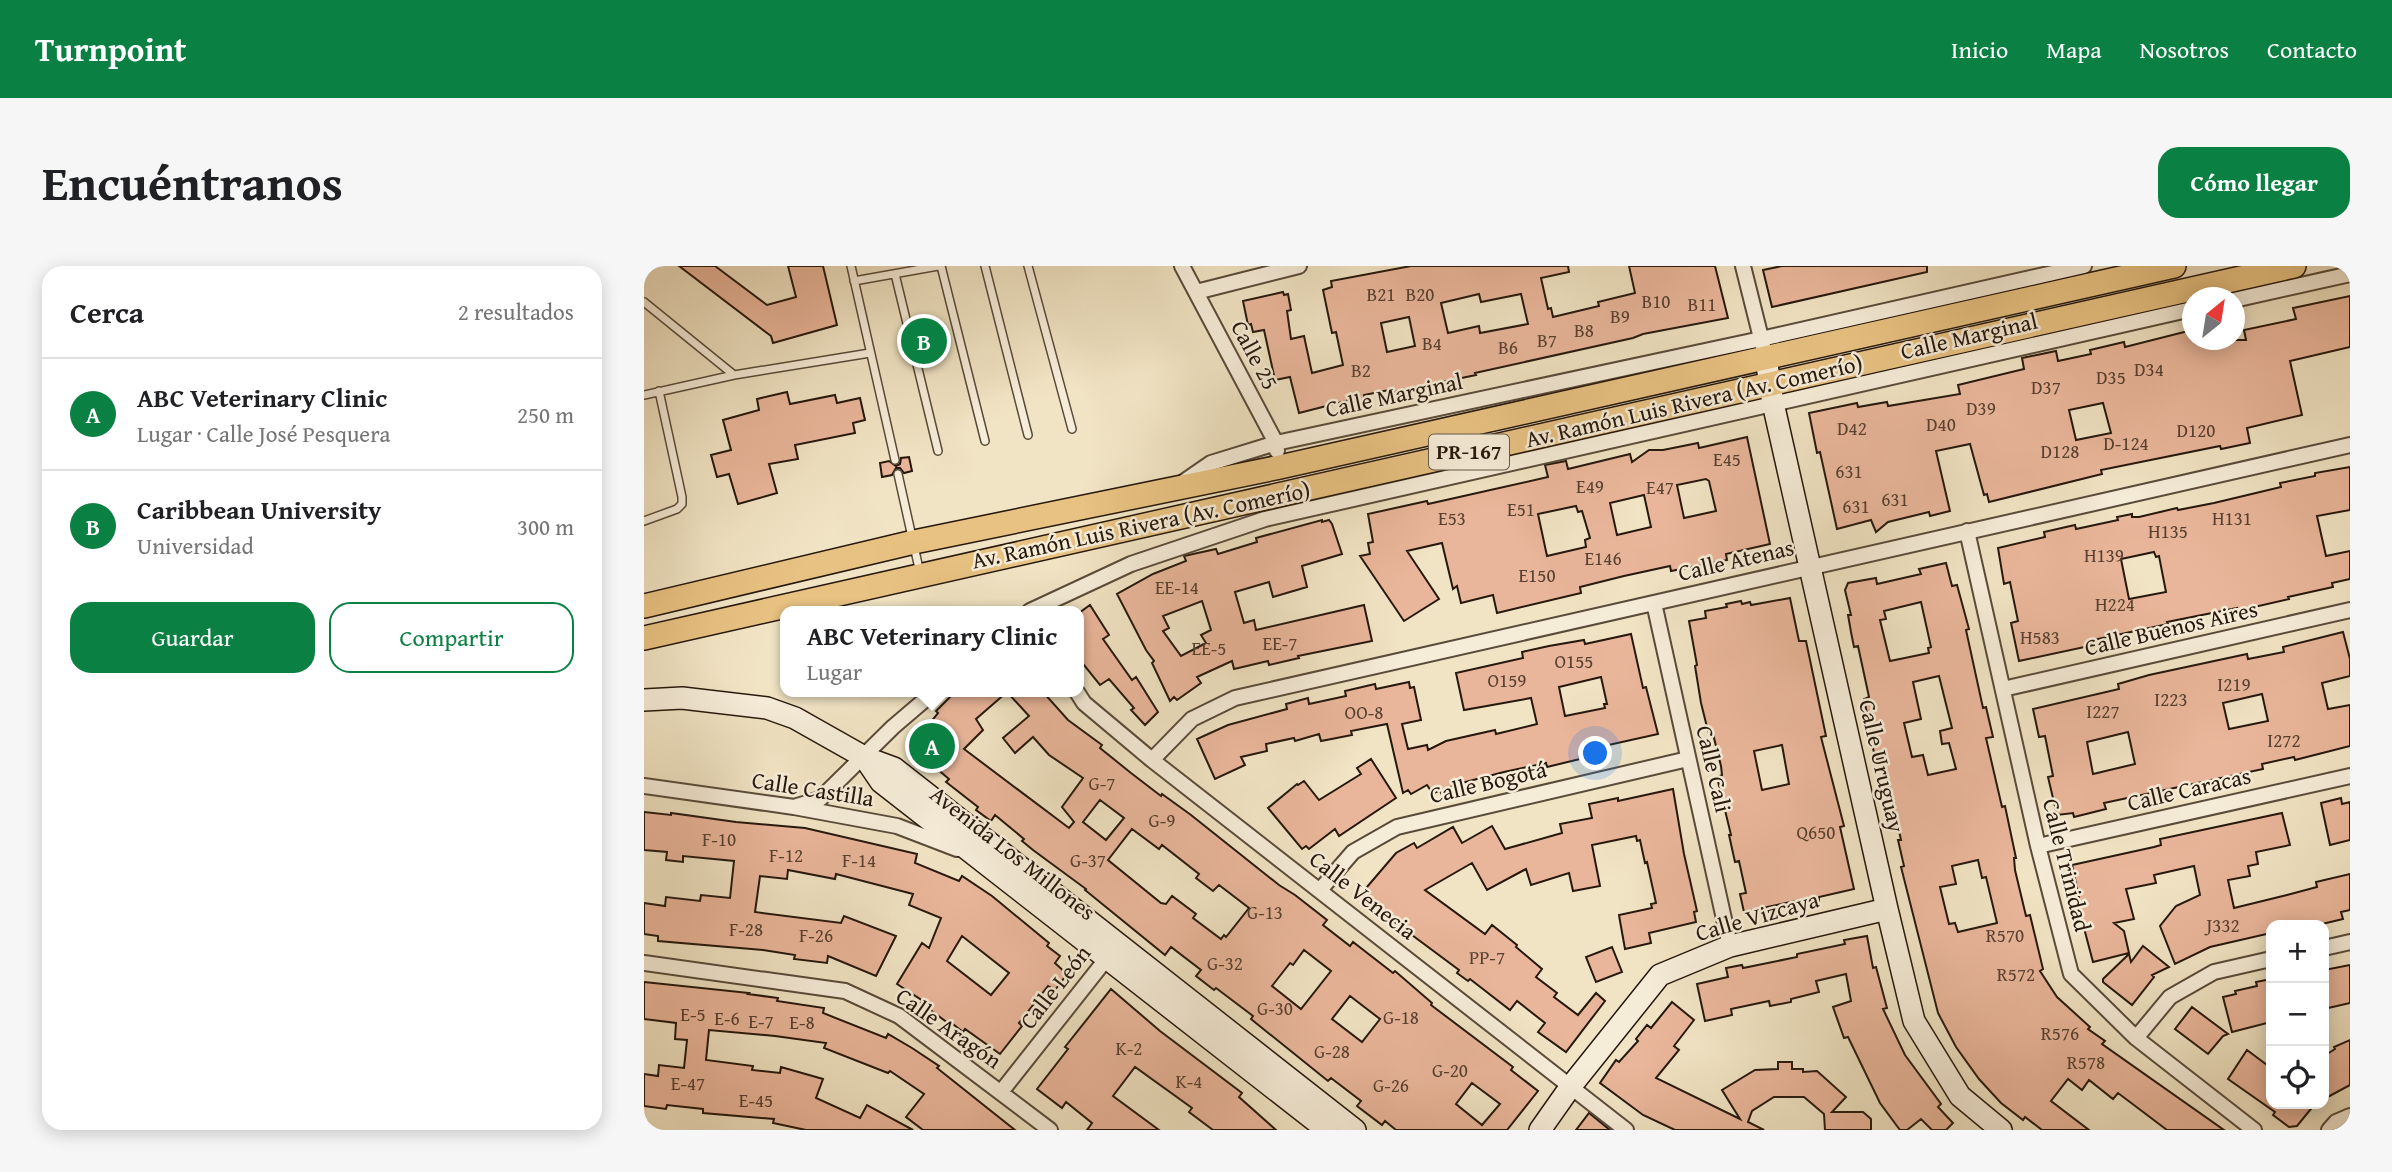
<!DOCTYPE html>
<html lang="es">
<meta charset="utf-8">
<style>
:root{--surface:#fff;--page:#f6f6f6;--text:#202124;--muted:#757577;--line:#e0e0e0;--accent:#0b8043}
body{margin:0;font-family:"Gentium Book Plus",serif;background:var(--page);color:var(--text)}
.controls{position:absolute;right:21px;bottom:21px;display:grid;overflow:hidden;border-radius:14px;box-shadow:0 4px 18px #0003}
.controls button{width:63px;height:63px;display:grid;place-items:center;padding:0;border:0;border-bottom:2px solid var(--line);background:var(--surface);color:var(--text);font:35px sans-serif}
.compass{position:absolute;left:1538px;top:21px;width:63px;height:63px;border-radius:50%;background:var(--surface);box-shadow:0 4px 18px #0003;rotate:30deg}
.you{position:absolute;left:952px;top:488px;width:24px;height:24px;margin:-18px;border:5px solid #fff;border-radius:50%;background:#1a73e8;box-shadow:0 0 0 10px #1a73e833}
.badge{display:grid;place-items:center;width:46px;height:46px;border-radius:50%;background:var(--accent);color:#fff;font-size:23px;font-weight:700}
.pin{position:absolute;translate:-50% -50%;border:4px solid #fff;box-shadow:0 2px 7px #0006}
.popup{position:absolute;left:136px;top:340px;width:304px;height:91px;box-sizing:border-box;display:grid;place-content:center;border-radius:14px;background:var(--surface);filter:drop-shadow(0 2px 5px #0005);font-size:23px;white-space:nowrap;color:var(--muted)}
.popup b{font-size:26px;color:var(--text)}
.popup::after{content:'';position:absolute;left:50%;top:100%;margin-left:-14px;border:14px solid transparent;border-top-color:var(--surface)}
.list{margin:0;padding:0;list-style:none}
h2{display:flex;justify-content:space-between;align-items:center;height:91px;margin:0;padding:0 28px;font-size:30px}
h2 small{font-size:23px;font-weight:400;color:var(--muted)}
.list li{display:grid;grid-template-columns:46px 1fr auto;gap:21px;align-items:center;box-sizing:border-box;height:112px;padding:0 28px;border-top:2px solid var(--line)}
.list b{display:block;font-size:26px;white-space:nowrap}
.list p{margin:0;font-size:23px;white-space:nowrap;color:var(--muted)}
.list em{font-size:23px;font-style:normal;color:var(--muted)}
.actions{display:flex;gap:14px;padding:21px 28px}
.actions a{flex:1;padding:16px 0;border:2px solid var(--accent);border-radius:21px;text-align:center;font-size:24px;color:var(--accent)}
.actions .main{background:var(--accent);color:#fff}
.icon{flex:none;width:38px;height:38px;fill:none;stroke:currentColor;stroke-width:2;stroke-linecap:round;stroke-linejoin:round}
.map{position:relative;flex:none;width:1706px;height:864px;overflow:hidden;border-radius:21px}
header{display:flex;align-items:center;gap:42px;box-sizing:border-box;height:98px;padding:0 35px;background:var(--accent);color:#fff}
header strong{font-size:33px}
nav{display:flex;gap:38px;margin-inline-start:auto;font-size:24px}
.intro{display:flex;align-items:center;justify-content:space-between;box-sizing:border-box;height:168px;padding:0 42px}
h1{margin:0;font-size:49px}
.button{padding:18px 32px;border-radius:21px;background:var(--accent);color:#fff;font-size:24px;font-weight:700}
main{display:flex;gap:42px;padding:0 42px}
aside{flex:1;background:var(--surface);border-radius:21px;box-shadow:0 4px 18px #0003}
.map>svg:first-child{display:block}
.building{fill:#eab69b;stroke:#26180c;stroke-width:2;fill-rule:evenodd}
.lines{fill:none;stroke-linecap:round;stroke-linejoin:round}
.lane-casing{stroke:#594b3a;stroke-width:10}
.street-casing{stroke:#594b3a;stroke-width:18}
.secondary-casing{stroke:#26180c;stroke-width:24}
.primary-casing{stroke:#26180c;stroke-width:26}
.lane{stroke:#f6edd9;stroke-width:7}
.street{stroke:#f6edd9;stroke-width:14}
.secondary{stroke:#f6edd9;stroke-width:21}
.primary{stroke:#e8c282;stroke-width:23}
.labels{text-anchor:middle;stroke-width:5;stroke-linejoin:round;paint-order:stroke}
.number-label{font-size:19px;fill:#574030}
.shield{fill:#f6edd9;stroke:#64584a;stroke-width:2}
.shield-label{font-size:21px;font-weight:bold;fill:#26180c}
.street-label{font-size:23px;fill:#26180c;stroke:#f6edd9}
</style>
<header>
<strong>Turnpoint</strong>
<nav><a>Inicio</a><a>Mapa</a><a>Nosotros</a><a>Contacto</a></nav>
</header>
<div class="intro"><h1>Encuéntranos</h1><a class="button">Cómo llegar</a></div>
<main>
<aside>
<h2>Cerca<small>2 resultados</small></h2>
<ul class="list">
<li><span class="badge">A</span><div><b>ABC Veterinary Clinic</b><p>Lugar · Calle José Pesquera</p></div><em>250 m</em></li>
<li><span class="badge">B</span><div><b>Caribbean University</b><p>Universidad</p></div><em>300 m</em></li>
</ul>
<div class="actions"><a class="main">Guardar</a><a>Compartir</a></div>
</aside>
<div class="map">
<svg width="1706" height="864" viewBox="0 0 1706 864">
<rect width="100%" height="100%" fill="#f1e4c4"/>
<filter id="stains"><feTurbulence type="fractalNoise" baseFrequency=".00286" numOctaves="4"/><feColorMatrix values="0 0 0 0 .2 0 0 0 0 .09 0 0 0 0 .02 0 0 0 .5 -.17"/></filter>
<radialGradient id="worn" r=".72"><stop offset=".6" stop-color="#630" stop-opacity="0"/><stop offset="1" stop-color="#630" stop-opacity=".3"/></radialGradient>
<!-- building -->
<path class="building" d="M35,0H71L123,39L152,31L144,0H179L193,59L129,77L127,70Z
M767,0H924L925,6L897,12L904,43L907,42L909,51L955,40L954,36L991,27L985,0H1071L1084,52L999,68L989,72L831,107L832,109L750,126V123L720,129L721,134L707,137L706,134L655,147L646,111L631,114L620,64L609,66L607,58L604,59L599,35L639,26L640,29L644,28L647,44L643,45L647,73L660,70L668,107L699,99L692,66L688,67L679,24L688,21L687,15ZM835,28L837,36L877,28L884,58L836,67L835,60L804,67L797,37ZM765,51L771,80L743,86L737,57Z
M1138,0H1283V6L1128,41L1119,4Z
M1706,30V81L1646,95L1658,149L1603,162L1606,177L1577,183L1576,180L1457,204L1458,208L1345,236L1343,228L1340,229L1326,178L1292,185L1306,245L1286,250L1285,246L1244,256L1232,266L1227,254L1193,263L1176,186L1173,187L1165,147L1213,137L1214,141L1243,136L1244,140L1316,128L1314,119L1380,103L1378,92L1412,85L1414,95L1447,88L1446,84L1480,76L1481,81L1548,64L1549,74H1602L1600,64L1652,53L1649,42ZM1459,137L1467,167L1432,174L1425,144Z
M143,126L146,138L191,129L193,137L216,132L221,154L209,157L211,167L151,179L154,193L125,198L133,227L94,238L85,208L73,211L67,189L87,184L79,154L115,144L113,133Z
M1103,171L1126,278L1082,288L1083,294L1027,305L1026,300L980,310L936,321L937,327L853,347L849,329L817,337L813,320L809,323L798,277L763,285L795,333L760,355L716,290L726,288L724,277L729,276L724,248L783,235L784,238L904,211L901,199L922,195L924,203L986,188L988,196L1005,184H1019L1054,177L1055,182ZM1062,213L1065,215L1072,245L1040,252L1033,219ZM1000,229L1007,261L973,269L966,237ZM932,240L934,246L938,245L946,272L941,274L942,281L903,290L894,248Z
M265,191L268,205L260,207L256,202H252L248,209L238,211L236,197L245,195L252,200L256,198L257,192Z
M1706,201V244L1673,250L1682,290L1706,285V313L1688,317L1689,321L1644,331L1645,333L1593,345V342L1523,356L1524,358L1449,374L1450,379L1375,395L1367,357L1374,355L1366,316L1360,318L1354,282L1401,271L1400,266L1431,259L1432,263L1474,254L1473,251L1488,248V251H1495L1533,242L1534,244L1570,237L1637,221L1636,217L1671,210V207ZM1510,286L1512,291L1515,290L1522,326L1485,333L1477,293Z
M678,254V256L685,254L688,258L698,288L658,300L663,321L629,331L625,316L591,326L600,357L610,354L612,364L720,339L728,375L654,390L655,392L625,399L624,395L590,403L588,395L553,411L557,417L533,434L530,431L526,435L508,397L510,395L502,384L473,328L509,308L542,295L540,290L572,283L574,288L613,276L612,272ZM558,335L567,364L557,369L562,377L537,390L519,365L525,362L519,350Z
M1302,297L1308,320L1313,319L1325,363L1322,364L1339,442L1342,441L1349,471L1342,472L1358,541L1361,540L1372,592H1370L1371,604L1382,650L1386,649L1399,703L1396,705L1413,731L1446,761L1444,763L1461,775L1458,778L1580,864H1523L1474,827L1469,833L1445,814L1438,824L1424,813L1407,835L1445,864H1398L1381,851L1379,854L1357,837L1335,813L1312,781L1294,747L1257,601L1260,600L1254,574H1257L1239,492L1232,494L1225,467H1227L1220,433L1225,431L1214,380L1210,381L1207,366L1204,349H1207L1201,324L1204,317L1232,312L1233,318L1277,308L1275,303ZM1277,336L1287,381L1284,382L1285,387L1246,395L1236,354L1242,353L1240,345ZM1295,410L1308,462L1296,465L1298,478L1305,477L1312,503L1284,509L1279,489L1268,491L1260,457L1277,453L1269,416ZM1334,594L1338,612L1342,611L1353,657L1314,666L1311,657L1305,658L1296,621L1312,618L1308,600Z
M1146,332L1155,375H1162L1182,470L1177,471L1200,560L1196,561L1210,623L1175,631V635L1153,641L1151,635L1100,646L1096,628L1102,627L1095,595L1091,596L1085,569H1087L1073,511L1078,509L1077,500L1068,464L1064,465L1057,437L1051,400L1053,399L1045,355L1062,352L1061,345L1083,341L1082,338L1097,335L1098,338L1106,336L1107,339ZM1138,479L1145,518L1118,524L1110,485Z
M446,339L465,369L459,373L488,414L492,411L514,446L501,459L487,444L490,442L465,413L456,419L435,393V347Z
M1699,366L1706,393V410L1678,417L1684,443L1706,439V480L1651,494L1650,491L1618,498L1619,503L1460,537L1462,543L1430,551L1429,547L1413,549L1404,511L1409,510L1401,470L1395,471L1389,443L1475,423L1474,418L1505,409L1603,388L1604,393L1640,386L1639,381ZM1618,428L1624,455L1585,463L1579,437ZM1484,466L1491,498L1449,508L1443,476Z
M987,368L999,422L1002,421L1014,468L951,482L952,486L935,490L936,493L903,501L902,497L860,506L810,519L797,527L796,524L789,528L783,519L767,528L764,524L759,527L743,458L707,465L708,469L677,475L675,468L651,475L650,472L622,478L623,485L597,491L601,499L571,513L553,473L584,459L643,443L642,438L664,432L665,438L702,430L701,425L731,418L732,423L765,416L766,422L770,421L777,454L758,458L764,483L783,479L784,484L802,475L851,464L852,468L893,458L887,432L820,444L812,407L879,392L878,386L905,380L940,374L941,378ZM957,411L963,438H960L961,442L921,450L915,421Z
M311,426H363L332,453L339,464L320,483L425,562L430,556L418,541L439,512L405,489L389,471L371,487L359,472L385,450L363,426H399L424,454L458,479L456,482L487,507L517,530L518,528L547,549L635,619L651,629L683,654L679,659L706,680L709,676L749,707L751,705L788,737L787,739L869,801L867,804L894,825L863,864H752L741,855L738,859L713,840L717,835L687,812L684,815L607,753L609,750L572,722L570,724L552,710L557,704L527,681L521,689L441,624L442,623L389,584L378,575L380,573L351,549L347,555L332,544L334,541L302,516L305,513L285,496L281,501L265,489L269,484L266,482L294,447L292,445ZM456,534L480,552L462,574L439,556ZM488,563L515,583L518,579L555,608L552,612L569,625L575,619L605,642L582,671L580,669L577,673L549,652L552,648L528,630L522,638L517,637L464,594ZM660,684L687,705L657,743L628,720L646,697L649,699ZM706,730L736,753L718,776L688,753ZM828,817L856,838L838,859L812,838Z
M727,493L752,532L695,570L691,563L665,583L662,580L658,583L624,542L653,518L654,519L660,515L675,534L717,508L713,502Z
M1029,523L1040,588L1053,645L1050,646L1052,656L1005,667L1007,677L981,683L976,655L975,649L1008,642L1007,638L1012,637L1003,596L1001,597L996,574L993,575L992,570L948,579L956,620L929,625L925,607L887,619L882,603L843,624L828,597L781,624L841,668L848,659L873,679L872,681L898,703L892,711L913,727L910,731L934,749L952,727L961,735L922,786L894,766L901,757L873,735L866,744L826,713L824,715L813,707L815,704L741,649L717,628L752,587L770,577L773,582L809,561L818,577L848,560L861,583L918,567L916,558L948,552L945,538L974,532V535Z
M1697,532L1698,538L1706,536V574L1686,579L1677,537Z
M0,546L27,549V547L92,556L161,562L273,588L271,597L315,615L318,610L348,630L405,677L403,680L416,690L411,697L423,708L411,724L404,720L375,757L378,760L356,788L321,763L319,766L305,755L304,757L277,737L279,735L253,718L278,677L285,682L297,652L265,639L269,628L192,608L191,613L144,604L143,613L116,610L111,646L197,657L200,650L252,670L232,710L184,690L183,697L150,693L151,689L119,684L14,675V670L0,668V637L21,640L22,631L56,635L57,629L86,632L90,595L39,590V596L22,594L23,586L0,584ZM318,670L365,707L347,729L303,695Z
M1638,547L1646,579L1612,586L1614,598L1604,600L1606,610L1584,614L1590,642L1643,629L1673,621L1672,616L1706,608V644L1697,646L1699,653L1674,659H1627V667L1566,681L1531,698L1516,660L1532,640L1556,629L1550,600L1510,609L1512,617L1482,623L1490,653L1470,657L1480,665L1485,687L1449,696L1432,632L1435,631L1428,599L1510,581L1517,579L1516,573Z
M1223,670L1229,702L1232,701L1243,742L1239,743L1261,789L1297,838L1294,841L1309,857L1302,864H1288L1277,853L1263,864H1256L1236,837L1204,771L1200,772L1189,741L1207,735L1202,708L1172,715L1175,726L1147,733V736L1126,740L1125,735L1087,743L1088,749L1061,755L1053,718L1084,711L1082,702L1098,699L1099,702L1153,691V688L1201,678L1200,674Z
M1499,680L1525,701L1508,709L1510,711L1488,739L1459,716V713L1485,688L1487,696Z
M968,681L978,706L952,716L942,691Z
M1706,699V737L1680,743V704Z
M1627,713V756L1588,766L1579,731L1592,728L1591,725L1613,720L1612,716Z
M0,716L105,727L104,728L134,732L133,735L180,742L179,747L242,772L244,768L268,782L295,800L293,802L371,864H279L262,851L280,828L246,805L244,807L180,782L182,777L131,770L65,764L62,794L109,800L108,804L136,807L137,801L179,813L172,832L216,852L223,839L269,864H162L129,857L130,853L59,847V843L23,839L22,843L0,840V808L14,810L15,799L40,802L43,774L31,773L32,757L0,753Z
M467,723L516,765L598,827L595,831L632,864H569L545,846L548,842L491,801L469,830L515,864H443L448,857L422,836L418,842L393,823L424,783L421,781Z
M1028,736L1050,754L1030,780L1035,784L1012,812L1096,853L1078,824L1111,804L1134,803V796H1148V803H1159V806L1173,805L1202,831L1188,846H1219L1227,853V864H1181L1180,848L1160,831H1130L1108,845L1104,856L1120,864H1031L999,849L956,817L972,794L975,796L994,775L992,773L1003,759L1007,762Z
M1548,741L1584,768L1579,770L1564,788L1531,763Z
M1706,774V819L1680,833V790L1691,783L1690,781Z
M1603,784L1627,802V838H1671L1653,860L1645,861L1629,849L1631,846L1584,813Z
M945,847L966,864H932Z"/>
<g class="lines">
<defs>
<path id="lane" d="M207,0L251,194
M297,0L341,175
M341,0L384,169
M384,0L428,163
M251,8L294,185
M210,15L294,0
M0,36L90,109L226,87
M0,129L90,109
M254,208L276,307
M0,255L33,243L38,238V231L15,125"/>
<path id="street" d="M538,0L632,177L633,185
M1099,0L1119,80
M552,26L655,0
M1590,34L1706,8
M538,217L567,197L632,177L1117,73L1440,0
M1323,265L1394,580L1427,708L1492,772L1610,864
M1010,337L1086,680
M386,345L487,298L621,253L1548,43
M1359,423L1706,344
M433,426L440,437L508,494L982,864
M508,494L548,453L591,432L1706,179
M0,520L150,541L253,560L313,583
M153,540L176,533L249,461L290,426
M1394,580L1706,510
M676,624L709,586L753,561L1044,493
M1680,682L1706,676
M0,697L201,725L255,750L406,864
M1492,772L1526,731L1570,706L1627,693
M357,826L467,687
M1685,864L1692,856L1706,850"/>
<path id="secondary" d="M1122,93L1129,137L1243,643L1270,755L1316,830L1357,864
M0,434L38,432L123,442L151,452L220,491L250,502L711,864
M220,491L237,516L683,864
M896,864L927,820L1016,709L1086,680L1243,643"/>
<path id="primary" d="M0,340L270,276L636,201L1530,0
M0,372L1650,0"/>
</defs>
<!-- lane casing -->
<use href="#lane" class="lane-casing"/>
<!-- street casing -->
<use href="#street" class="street-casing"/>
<!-- secondary casing -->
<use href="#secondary" class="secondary-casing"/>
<!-- primary casing -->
<use href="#primary" class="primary-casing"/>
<!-- lane -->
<use href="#lane" class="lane"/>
<!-- street -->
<use href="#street" class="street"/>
<!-- secondary -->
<use href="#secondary" class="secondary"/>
<!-- primary -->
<use href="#primary" class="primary"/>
</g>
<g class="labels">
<!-- number labels -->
<g class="number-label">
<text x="737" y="35">B21</text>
<text x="776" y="35">B20</text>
<text x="1012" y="42">B10</text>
<text x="1058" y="45">B11</text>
<text x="976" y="57">B9</text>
<text x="940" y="71">B8</text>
<text x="903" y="81">B7</text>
<text x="788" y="84">B4</text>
<text x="864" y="88">B6</text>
<text x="1505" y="110">D34</text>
<text x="717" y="111">B2</text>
<text x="1467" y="118">D35</text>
<text x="1402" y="128">D37</text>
<text x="1337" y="149">D39</text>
<text x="1297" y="165">D40</text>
<text x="1208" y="169">D42</text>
<text x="1552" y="171">D120</text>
<text x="1482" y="184">D-124</text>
<text x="1416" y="192">D128</text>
<text x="1083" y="200">E45</text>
<text x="1205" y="212">631</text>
<text x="946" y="227">E49</text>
<text x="1016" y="228">E47</text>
<text x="1251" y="240">631</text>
<text x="1212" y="247">631</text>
<text x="877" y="250">E51</text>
<text x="808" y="259">E53</text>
<text x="1588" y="259">H131</text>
<text x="1524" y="272">H135</text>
<text x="1460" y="296">H139</text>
<text x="959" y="299">E146</text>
<text x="893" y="316">E150</text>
<text x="533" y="328">EE-14</text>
<text x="1471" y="345">H224</text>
<text x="1396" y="378">H583</text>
<text x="636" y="384">EE-7</text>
<text x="565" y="389">EE-5</text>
<text x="930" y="402">O155</text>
<text x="863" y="421">O159</text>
<text x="1590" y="425">I219</text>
<text x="1527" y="440">I223</text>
<text x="1459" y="452">I227</text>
<text x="720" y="453">OO-8</text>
<text x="1640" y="481">I272</text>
<text x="458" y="524">G-7</text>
<text x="518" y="561">G-9</text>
<text x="1172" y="573">Q650</text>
<text x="75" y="580">F-10</text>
<text x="142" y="596">F-12</text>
<text x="215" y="601">F-14</text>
<text x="444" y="601">G-37</text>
<text x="621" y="653">G-13</text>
<text x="1579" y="666">J332</text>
<text x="102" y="670">F-28</text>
<text x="172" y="676">F-26</text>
<text x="1361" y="676">R570</text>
<text x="843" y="698">PP-7</text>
<text x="581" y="704">G-32</text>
<text x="1372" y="715">R572</text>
<text x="631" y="749">G-30</text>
<text x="49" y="755">E-5</text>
<text x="757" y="758">G-18</text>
<text x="83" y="759">E-6</text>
<text x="117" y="762">E-7</text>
<text x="158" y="763">E-8</text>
<text x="1416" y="774">R576</text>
<text x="485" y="789">K-2</text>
<text x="688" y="792">G-28</text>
<text x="1442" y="803">R578</text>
<text x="806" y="811">G-20</text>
<text x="545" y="822">K-4</text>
<text x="44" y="824">E-47</text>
<text x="747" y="826">G-26</text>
<text x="112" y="841">E-45</text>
</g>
<!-- shield labels -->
<rect class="shield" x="785" y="168.5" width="80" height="35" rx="5"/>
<g class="shield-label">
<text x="825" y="193">PR-167</text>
</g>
<!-- street labels -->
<g class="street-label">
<text transform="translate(1325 70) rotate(-13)" y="8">Calle Marginal</text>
<text transform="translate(611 89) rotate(62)" y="8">Calle 25</text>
<text transform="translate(750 129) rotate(-12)" y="8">Calle Marginal</text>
<text transform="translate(1050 135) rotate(-13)" y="8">Av. Ramón Luis Rivera (Av. Comerío)</text>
<text transform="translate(497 259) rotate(-12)" y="8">Av. Ramón Luis Rivera (Av. Comerío)</text>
<text transform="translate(1092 294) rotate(-13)" y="8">Calle Atenas</text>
<text transform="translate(1527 362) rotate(-13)" y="8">Calle Buenos Aires</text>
<text transform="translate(1238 500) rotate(77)" y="8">Calle Uruguay</text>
<text transform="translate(1070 503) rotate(77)" y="8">Calle Cali</text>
<text transform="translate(844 516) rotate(-13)" y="8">Calle Bogotá</text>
<text transform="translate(169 523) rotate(9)" y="8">Calle Castilla</text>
<text transform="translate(1545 523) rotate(-13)" y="8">Calle Caracas</text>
<text transform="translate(369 587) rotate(38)" y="8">Avenida Los Millones</text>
<text transform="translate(1423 599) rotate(76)" y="8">Calle Trinidad</text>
<text transform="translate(719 629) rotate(38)" y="8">Calle Venecia</text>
<text transform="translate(1113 650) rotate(-16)" y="8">Calle Vizcaya</text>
<text transform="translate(411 721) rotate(-52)" y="8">Calle León</text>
<text transform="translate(305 762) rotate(35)" y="8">Calle Aragón</text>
</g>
</g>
<rect width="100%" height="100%" filter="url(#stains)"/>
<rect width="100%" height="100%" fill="url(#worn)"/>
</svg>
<div class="controls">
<button>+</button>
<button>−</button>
<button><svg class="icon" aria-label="locate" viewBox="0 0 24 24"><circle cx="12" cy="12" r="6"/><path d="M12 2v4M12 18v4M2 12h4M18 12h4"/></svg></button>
</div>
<svg class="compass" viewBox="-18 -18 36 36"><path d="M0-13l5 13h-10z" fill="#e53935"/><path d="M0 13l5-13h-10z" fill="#757577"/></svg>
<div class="you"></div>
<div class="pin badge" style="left:288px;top:480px">A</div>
<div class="popup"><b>ABC Veterinary Clinic</b>Lugar</div>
<div class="pin badge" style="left:280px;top:75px">B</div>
</div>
</main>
